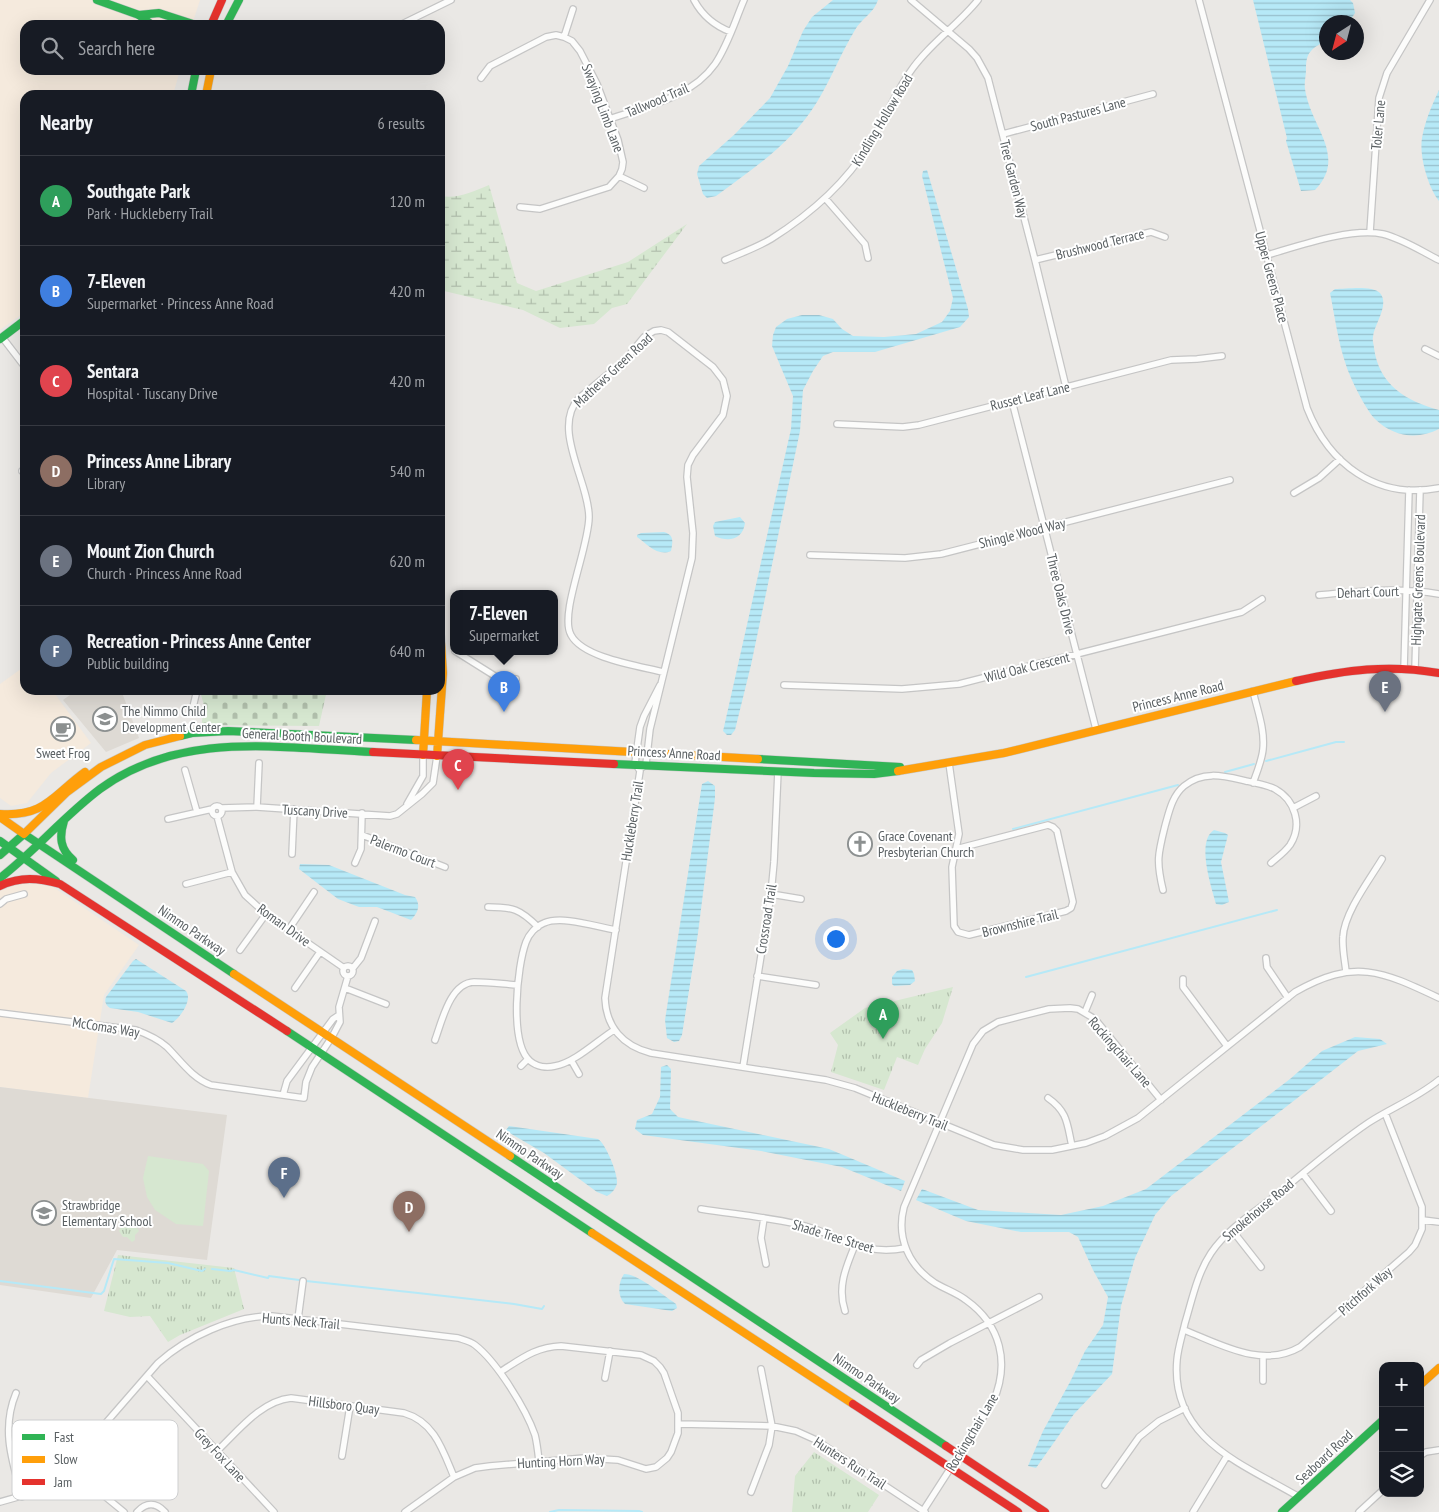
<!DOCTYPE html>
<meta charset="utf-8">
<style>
:root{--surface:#171b24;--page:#20242c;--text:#f1f3f6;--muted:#9ea1a6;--line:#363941;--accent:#8c9090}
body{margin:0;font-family:"PT Sans Narrow",sans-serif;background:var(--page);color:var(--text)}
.controls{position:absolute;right:15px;bottom:15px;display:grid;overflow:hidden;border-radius:10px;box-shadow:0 5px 20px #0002}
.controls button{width:45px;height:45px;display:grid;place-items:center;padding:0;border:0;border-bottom:1px solid var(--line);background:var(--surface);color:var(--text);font:25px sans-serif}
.compass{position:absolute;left:1319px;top:15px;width:45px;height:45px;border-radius:50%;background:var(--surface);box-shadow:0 5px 20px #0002;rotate:216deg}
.you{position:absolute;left:835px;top:938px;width:18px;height:18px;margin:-12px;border:4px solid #fff;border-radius:50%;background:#1a73e8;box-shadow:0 0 0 8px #1a73e833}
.badge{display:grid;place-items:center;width:32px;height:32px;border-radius:50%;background:var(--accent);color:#fff;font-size:16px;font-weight:700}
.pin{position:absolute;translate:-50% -41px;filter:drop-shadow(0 1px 2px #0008)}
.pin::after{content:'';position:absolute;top:26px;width:18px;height:15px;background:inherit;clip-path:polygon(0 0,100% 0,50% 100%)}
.popup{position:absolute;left:450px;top:590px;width:108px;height:65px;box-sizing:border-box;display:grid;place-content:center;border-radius:10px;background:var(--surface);filter:drop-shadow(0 1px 4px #0005);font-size:16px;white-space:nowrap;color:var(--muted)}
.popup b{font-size:19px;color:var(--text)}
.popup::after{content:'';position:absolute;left:50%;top:100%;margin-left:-10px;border:10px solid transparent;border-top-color:var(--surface)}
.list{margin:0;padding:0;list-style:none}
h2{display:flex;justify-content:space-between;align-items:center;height:65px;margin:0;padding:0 20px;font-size:21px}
h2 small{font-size:16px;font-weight:400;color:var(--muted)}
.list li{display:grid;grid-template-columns:32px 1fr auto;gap:15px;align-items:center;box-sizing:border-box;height:90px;padding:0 20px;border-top:1px solid var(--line)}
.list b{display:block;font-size:19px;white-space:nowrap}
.list p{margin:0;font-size:16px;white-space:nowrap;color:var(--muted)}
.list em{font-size:16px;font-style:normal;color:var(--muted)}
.icon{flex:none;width:28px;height:28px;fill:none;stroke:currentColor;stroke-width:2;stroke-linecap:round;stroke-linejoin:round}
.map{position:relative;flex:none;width:1439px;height:1512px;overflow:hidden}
.search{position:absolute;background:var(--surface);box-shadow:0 5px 20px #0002;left:20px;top:20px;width:425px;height:55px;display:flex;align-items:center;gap:12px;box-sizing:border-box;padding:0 18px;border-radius:15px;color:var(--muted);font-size:19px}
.panel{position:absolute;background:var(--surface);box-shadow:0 5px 20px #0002;left:20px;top:90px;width:425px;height:605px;border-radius:15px}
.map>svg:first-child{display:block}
.commercial{fill:#f5eadd}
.education{fill:#dedad4}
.green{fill:#d6e7d0}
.wetland{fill:url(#wetland-marsh)}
.cemetery{fill:url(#cemetery-stones)}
.park{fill:url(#park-tufts)}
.water{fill:url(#water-rules)}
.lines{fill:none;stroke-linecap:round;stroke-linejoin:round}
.stream{stroke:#b6e9f7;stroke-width:2}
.street-casing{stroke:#c5c5c5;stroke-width:8}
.fast-casing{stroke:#c6c7c7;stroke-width:9}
.slow-casing{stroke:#c6c7c7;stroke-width:9}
.jam-casing{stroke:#c6c7c7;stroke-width:9}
.street{stroke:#fcfcfb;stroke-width:5.5}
.fast{stroke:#30b455;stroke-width:8}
.slow{stroke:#ff9f0a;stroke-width:8}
.jam{stroke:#e5322d;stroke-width:8}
.labels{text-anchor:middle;stroke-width:4;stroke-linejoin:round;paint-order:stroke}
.street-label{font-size:14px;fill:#5a6063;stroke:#fff}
.poi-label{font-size:14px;fill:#5a6063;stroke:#fff;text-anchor:start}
.key{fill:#fff;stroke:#cecfd0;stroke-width:1}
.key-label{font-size:14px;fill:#5a6063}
</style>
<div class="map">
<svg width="1439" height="1512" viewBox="0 0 1439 1512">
<defs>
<pattern id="wetland-marsh" width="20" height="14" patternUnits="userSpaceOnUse" patternTransform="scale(1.25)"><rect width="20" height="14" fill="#d6e7d0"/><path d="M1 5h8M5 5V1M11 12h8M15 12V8" fill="none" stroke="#b1bfac"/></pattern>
<pattern id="cemetery-stones" width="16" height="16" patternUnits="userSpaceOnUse" patternTransform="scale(1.25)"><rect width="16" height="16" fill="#d6e7d0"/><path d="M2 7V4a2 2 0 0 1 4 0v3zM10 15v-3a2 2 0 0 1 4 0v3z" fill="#b1bfac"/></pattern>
<pattern id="park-tufts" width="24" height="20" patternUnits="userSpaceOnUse" patternTransform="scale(1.25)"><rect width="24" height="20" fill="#d6e7d0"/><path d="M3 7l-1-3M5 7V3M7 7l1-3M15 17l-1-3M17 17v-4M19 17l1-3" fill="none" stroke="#b1bfac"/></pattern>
<pattern id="water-rules" width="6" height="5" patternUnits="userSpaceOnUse" patternTransform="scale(1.25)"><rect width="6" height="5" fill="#b6e9f7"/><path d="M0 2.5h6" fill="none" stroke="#97c0cc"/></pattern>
</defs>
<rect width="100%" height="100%" fill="#eae8e5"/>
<!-- commercial -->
<path class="commercial" d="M0,0H200L192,25H25V70H180L173,95H25V312L0,330Z
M25,666V690H52L91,743L51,773L27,803L11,806L0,798V684Z
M30,882L53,887L139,945L104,995L88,1098L0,1087V891L8,887Z"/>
<!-- education -->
<path class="education" d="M77,690H121L139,738L106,752L63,700Z
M0,1087L227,1115L207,1260L117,1250L91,1298L0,1285Z"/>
<!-- green -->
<path class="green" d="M148,1156L203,1164L209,1171L203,1226L176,1224L155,1210L147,1197L143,1178Z"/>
<!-- wetland -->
<path class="wetland" d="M489,185L517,283L536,291L628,262L687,224L627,304L612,308L594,324L560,328L523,310L440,290V196C458,199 472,192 489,185Z"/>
<!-- cemetery -->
<path class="cemetery" d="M201,690H327L319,726L202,725C201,718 205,714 204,708C204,701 200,696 201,690Z"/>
<!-- park -->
<path class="park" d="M953,987L942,1023L925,1049L918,1065L897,1057L884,1090L831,1072L838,1045L830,1033L865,1008Z
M123,1223H125L129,1228L134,1224L139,1231L135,1235V1240L132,1242L127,1237H123L119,1231Z
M118,1255L234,1268L244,1309L180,1335L168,1342L150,1316L130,1317L104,1311Z
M814,1452L879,1495L868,1512H792L795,1476Z"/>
<!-- water -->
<path class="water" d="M833,0H878C874,13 861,19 855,30C841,53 831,79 817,102C793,142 753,169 716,196L707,198L703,194L697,174L699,166L735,134L770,98L788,66L803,31L812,17Z
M1253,0H1350L1353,3L1355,13L1349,22H1326V40C1322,43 1314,47 1311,51C1306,56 1306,64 1306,70C1306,76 1304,83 1305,89C1310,126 1348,156 1315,190L1301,191L1286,141L1287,138Z
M1439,90V201C1428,187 1419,156 1422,138C1425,121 1432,105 1439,90Z
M927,170L968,309L969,317L960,327L875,352H833L823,356L813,371L803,390L800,431L751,665L735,730L731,735H727L723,731L724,727L791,429L793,396L772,346L773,335L776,327L787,319L802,315H819L833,319L842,329L853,336L884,337L916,334L942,322L950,311L953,298L922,176L923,171Z
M1335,289C1346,289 1372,285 1380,293C1390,305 1374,324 1373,337C1372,340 1374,345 1374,348C1379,385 1406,401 1439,410V429C1418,440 1393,437 1375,419C1366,410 1350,378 1346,365C1338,342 1335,317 1330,293Z
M740,517L745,523C743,539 729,543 715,536L713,526L715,522Z
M664,532C674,535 673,541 671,551C658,557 647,544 637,537V535L641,533Z
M708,781L715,786V798L698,933L682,1035L679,1041L674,1042L667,1038L665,1020L702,784Z
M1214,830L1225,833L1228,835L1221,862L1229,902L1222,905L1216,904C1211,886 1196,841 1214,830Z
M300,864L329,865L405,895L415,897C421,905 418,913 411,920L377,907H359L338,899L299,869Z
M136,959L186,991C193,1000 180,1018 172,1023L138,1012L110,1008C106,1005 104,1002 106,997L133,961Z
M903,969L912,970L914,974L915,981L910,985L894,986L892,984V977L897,971Z
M1355,1037L1380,1039L1387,1044L1358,1051L1171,1196L1155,1215L1135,1258L1121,1306L1112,1374L1074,1414L1036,1468L1028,1466L1043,1431L1070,1382L1085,1351L1103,1325L1108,1297L1093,1270L1078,1237L1069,1232H1021L966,1221L916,1200L922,1189L978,1210L1061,1215L1103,1206L1146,1189L1290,1079L1322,1051Z
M667,1065L671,1069L670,1109L678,1117L829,1149L905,1181L901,1191L842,1167L761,1151L643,1135L635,1129L637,1120L652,1114L660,1097L661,1067Z
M509,1126L598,1139C606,1144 618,1174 617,1183C616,1189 611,1194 607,1196L597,1192L544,1153L508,1132L506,1130Z
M624,1274C638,1274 660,1293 672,1301L676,1304L677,1308L672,1311L625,1304C617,1296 618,1283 624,1274Z"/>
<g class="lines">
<!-- stream -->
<path class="stream" d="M1266,761L1336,742H1344
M1225,772L1254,764
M1013,829L1178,785
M1026,977L1277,910
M212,1269L230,1271L234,1270L268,1278L269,1276L299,1280
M0,1281L101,1294L104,1291L114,1259L168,1263L202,1271L205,1269
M306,1281L418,1293L514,1304L542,1309L544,1306
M550,1512L559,1510L639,1511L642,1512"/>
<defs>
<path id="street" d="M694,0C702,15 715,26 731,32
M911,0L969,49L977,58L988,78L1035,260L1066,387
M1199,0L1307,408C1329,464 1376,500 1439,488
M400,25L451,0
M564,37L573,9
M481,78L490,66L546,37L556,35L564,37L572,41L580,51L597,84L618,140L623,162L622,169L619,176L609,187L540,209L520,207
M610,119C647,106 692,97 715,64C728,45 735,21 744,0
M1003,134L1153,94
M619,176L644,188
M825,198L865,244L868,258
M1370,232L1379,98L1387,73L1430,0
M1267,255C1298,246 1352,227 1383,234C1403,239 1421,251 1439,260
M725,260C741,253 756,248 771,239C809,215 845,184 869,145C884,121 894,95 910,72C929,44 957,26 978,0
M1035,260L1151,232L1165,237
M2,337L25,367
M1425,349L1439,356
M1012,401L1096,729
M837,424L903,427L919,425L1171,360L1197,359L1222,356
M22,471H25
M1294,493L1319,478L1340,459
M810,555L905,558L941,554L1230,480
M1319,595C1359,591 1399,587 1439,594
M455,651L498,678L516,679
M1404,669L1409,490
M1415,669L1420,490
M660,685L644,716L640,727L635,763L640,771L605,998C606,1027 623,1046 651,1053L826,1080L855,1088L994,1145L1023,1150H1052L1086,1143L1105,1136L1138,1118L1295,992C1354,958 1382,971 1439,998
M784,685L902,689L959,684L1242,612L1262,599
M1253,691C1257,709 1265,729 1263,749C1262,760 1257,772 1253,783
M193,707L197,690
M949,763L959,834L952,867L954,926L958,932L969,935L1066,911L1071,908L1073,902L1057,831L1053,827L1048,825L956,849
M643,767L646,764L650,729L692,558L693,533L687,477L688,465L693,455L723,415L727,396L723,380L713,367L668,332L661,330L654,331L644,337L625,360L579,398C551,428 589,482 589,517C589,547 559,614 571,635C583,658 639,666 663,672
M185,770L197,812
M407,804L423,776V755
M212 811a5 5 0 1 1 10 0a5 5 0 1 1-10 0Z
M257,807L259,763
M221,808L257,807L390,816L397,814L422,794L433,783L437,756
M1293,808L1316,796
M217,816L232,872L245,895L266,914L344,968
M168,819L212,809
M362,835L445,867
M292,854L294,809
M355,863L361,849L362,813
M186,884L232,872
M1163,890C1156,861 1158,854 1165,826C1169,812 1172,796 1184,786C1203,770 1224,776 1246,781C1256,783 1267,785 1275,789C1295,800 1303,825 1290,845C1285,852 1278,857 1271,863
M771,894L801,899
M0,904L6,899L24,894
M488,907C513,907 520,909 538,927
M289,929L314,892
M240,950L266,914
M1266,958L1267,967L1288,998
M343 971a5 5 0 1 1 10 0a5 5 0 1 1-10 0Z
M353,968L361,958L375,921
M1346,972C1345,961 1342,949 1343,937C1344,913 1370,879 1382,859
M757,976L816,985
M1183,979V987L1227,1046
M295,988L320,952
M345,988L386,1004
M1085,1012L1092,995
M0,1013L136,1030C147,1034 158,1039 167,1047C181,1061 192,1078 211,1085L304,1098L306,1082L312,1067L332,1037L340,1022L339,1007L348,976
M614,1030C597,1041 574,1063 555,1066C547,1068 537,1067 530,1061C509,1043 517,966 526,942C529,934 536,926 544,923C562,915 597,927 616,930
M435,1040C442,1021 450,983 474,982C488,982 503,984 517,985
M571,1060L579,1074
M521,1066L528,1059
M743,1067L771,894L774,862L778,771
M283,1095L287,1081L333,1019L339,1015
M1048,1098C1068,1112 1067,1124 1072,1146
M1303,1174L1331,1211
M701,1209C733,1214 766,1217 797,1224C837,1233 861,1257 905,1248
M764,1218L761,1238L766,1264
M1423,1220L1439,1222
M1232,1230L1261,1267
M845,1311C837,1287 846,1267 855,1245
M298,1319L303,1281
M1184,1330C1220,1344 1262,1369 1300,1347L1409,1252L1415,1245L1422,1229V1207L1385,1113
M1263,1356V1381
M917,1365L921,1360L950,1343L1039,1297
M147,1376L274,1512
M605,1378L610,1351
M16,1393C1,1429 12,1461 22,1497
M679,1424L772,1426L796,1431L816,1440L925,1512
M217,1451C238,1431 261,1401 291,1398L404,1413C435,1422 443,1451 454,1477
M342,1456L350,1406
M1420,1456L1426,1452L1439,1450
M68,1466L124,1512
M1105,1485L1139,1437L1159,1421L1185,1408
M751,1492L769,1445L772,1426L761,1369
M1299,1497C1243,1464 1170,1439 1177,1360C1178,1348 1182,1336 1185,1323C1192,1300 1197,1274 1211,1253C1228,1228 1256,1211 1279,1193C1308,1169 1337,1144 1368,1123C1391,1108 1417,1098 1439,1080
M0,1502L39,1491L57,1479L158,1363C187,1337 232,1316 272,1316L458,1338C464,1340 470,1341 475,1345C497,1362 526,1409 535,1435C537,1443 538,1452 539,1461
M923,1511L993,1402C1010,1363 1001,1325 966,1300C957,1293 945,1289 935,1283C909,1266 896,1238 904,1207L973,1044L983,1031L998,1022L1049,1009L1070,1008L1078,1009L1095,1019L1161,1100
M137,1512C146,1502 156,1502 165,1512
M405,1512L454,1477L475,1468L490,1466L584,1458L618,1460L646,1469L656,1467L667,1458L671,1452L678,1433V1413L664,1373L660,1367L654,1361L641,1355L561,1346C535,1347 521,1359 500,1372
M1193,1512L1227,1456
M1359,1512L1383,1490"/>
<path id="fast" d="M97,0L139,15L152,25
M139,15L159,13L196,25
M226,25L239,0
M191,95L196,70
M0,339L25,320
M180,736L192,733L228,731L416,740
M758,759L900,767
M614,764L814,773L874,774L898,771
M64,821C59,837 60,849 73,860
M0,841L56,881
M0,855L24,834L234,974
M0,878C35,851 64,816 100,789C181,730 278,748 373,752
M287,1031L592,1233
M510,1156L946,1446
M1282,1512L1383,1420"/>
<path id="slow" d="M206,95L211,70
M416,740L758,759
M423,755L427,690
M437,756L443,673L440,626
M898,771L1004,753L1296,681
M0,814C45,817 52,796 85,772
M0,817L24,834L67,792L101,767L145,745L180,736
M234,974L510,1156
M592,1233L853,1404
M1420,1385L1439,1368"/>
<path id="jam" d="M211,25L222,0
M1296,681C1346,670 1388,664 1439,673
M373,752L614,764
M0,886C20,876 39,878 60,884L287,1031
M853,1404L1018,1512
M946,1446L1045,1512"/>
</defs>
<!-- street casing -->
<use href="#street" class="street-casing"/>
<!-- fast casing -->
<use href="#fast" class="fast-casing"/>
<!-- slow casing -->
<use href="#slow" class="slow-casing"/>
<!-- jam casing -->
<use href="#jam" class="jam-casing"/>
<!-- street -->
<use href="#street" class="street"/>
<!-- fast -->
<use href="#fast" class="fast"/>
<!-- slow -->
<use href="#slow" class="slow"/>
<!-- jam -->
<use href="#jam" class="jam"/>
</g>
<!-- icons -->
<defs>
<symbol id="school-ring" viewBox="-11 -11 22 22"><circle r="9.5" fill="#fff" stroke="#8c9090" stroke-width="1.5"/><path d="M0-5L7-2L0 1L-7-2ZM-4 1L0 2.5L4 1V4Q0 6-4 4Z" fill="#8c9090"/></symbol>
<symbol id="cafe-ring" viewBox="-11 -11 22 22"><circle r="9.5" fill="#fff" stroke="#8c9090" stroke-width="1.5"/><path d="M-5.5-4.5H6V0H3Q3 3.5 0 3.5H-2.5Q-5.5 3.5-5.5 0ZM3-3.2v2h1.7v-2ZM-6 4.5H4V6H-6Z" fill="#8c9090"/></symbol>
<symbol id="church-ring" viewBox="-11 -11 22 22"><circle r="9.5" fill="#fff" stroke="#8c9090" stroke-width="1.5"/><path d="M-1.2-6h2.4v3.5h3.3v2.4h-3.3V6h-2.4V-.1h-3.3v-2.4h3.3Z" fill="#8c9090"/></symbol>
</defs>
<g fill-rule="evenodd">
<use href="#school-ring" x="91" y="705" width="28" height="28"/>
<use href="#cafe-ring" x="49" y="715" width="28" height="28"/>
<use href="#church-ring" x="846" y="830" width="28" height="28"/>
<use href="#school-ring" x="30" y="1199" width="28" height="28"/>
</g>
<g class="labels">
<!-- street labels -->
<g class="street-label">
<text transform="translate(657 100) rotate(-23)" y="5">Tallwood Trail</text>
<text transform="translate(603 108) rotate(69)" y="5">Swaying Limb Lane</text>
<text transform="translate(1078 114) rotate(-15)" y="5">South Pastures Lane</text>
<text transform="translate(882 120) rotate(-59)" y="5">Kindling Hollow Road</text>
<text transform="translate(1378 125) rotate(-85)" y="5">Toler Lane</text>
<text transform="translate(1014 179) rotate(76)" y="5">Tree Garden Way</text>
<text transform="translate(1100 244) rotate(-14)" y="5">Brushwood Terrace</text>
<text transform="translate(1272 277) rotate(75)" y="5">Upper Greens Place</text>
<text transform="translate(613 370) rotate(-43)" y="5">Mathews Green Road</text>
<text transform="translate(1030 396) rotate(-14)" y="5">Russet Leaf Lane</text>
<text transform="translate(1022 533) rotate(-14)" y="5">Shingle Wood Way</text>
<text transform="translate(1418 580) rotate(-88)" y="5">Highgate Greens Boulevard</text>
<text transform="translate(1368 592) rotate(-2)" y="5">Dehart Court</text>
<text transform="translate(1061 594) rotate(76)" y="5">Three Oaks Drive</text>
<text transform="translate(1027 667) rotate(-14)" y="5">Wild Oak Crescent</text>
<text transform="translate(1178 696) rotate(-14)" y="5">Princess Anne Road</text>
<text transform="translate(302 736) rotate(3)" y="5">General Booth Boulevard</text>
<text transform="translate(674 753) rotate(3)" y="5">Princess Anne Road</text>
<text transform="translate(315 811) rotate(3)" y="5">Tuscany Drive</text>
<text transform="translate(632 821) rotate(-81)" y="5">Huckleberry Trail</text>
<text transform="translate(403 851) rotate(21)" y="5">Palermo Court</text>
<text transform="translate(766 919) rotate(-81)" y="5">Crossroad Trail</text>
<text transform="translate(1020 923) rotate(-14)" y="5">Brownshire Trail</text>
<text transform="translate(284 925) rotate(36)" y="5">Roman Drive</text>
<text transform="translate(192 930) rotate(34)" y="5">Nimmo Parkway</text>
<text transform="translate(106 1027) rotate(9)" y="5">McComas Way</text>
<text transform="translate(1120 1052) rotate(49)" y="5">Rockingchair Lane</text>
<text transform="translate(910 1111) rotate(22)" y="5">Huckleberry Trail</text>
<text transform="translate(530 1154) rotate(34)" y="5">Nimmo Parkway</text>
<text transform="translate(1258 1210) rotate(-40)" y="5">Smokehouse Road</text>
<text transform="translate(833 1236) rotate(17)" y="5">Shade Tree Street</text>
<text transform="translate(1365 1291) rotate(-41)" y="5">Pitchfork Way</text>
<text transform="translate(301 1321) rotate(5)" y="5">Hunts Neck Trail</text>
<text transform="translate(867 1378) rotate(34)" y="5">Nimmo Parkway</text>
<text transform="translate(344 1405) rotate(7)" y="5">Hillsboro Quay</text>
<text transform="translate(972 1432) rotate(-59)" y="5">Rockingchair Lane</text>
<text transform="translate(220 1455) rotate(47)" y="5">Grey Fox Lane</text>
<text transform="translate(1324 1457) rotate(-43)" y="5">Seaboard Road</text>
<text transform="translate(561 1461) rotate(-3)" y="5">Hunting Horn Way</text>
<text transform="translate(850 1463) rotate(33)" y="5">Hunters Run Trail</text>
</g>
<!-- poi labels -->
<g class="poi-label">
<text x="122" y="716">The Nimmo Child<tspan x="122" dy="16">Development Center</tspan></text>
<text x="63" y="758" text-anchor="middle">Sweet Frog</text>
<text x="878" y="841">Grace Covenant<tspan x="878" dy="16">Presbyterian Church</tspan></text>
<text x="62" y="1210">Strawbridge<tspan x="62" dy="16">Elementary School</tspan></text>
</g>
</g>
<!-- legend -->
<rect x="12" y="1420" width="166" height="80" rx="8" class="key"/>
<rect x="22" y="1434" width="23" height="6" fill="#30b455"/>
<rect x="22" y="1456" width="23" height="7" fill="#ff9f0a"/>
<rect x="22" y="1479" width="23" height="6" fill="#e5322d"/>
<g class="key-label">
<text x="54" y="1442">Fast</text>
<text x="54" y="1464">Slow</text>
<text x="54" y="1487">Jam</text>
</g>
</svg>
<div class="controls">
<button>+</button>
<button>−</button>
<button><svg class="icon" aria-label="layers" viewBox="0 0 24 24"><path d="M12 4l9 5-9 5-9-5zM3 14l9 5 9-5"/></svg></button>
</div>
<svg class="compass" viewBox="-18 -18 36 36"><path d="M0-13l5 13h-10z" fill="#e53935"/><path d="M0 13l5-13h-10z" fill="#9ea1a6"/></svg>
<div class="you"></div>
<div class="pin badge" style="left:883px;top:1039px;background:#2e9e5b">A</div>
<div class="pin badge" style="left:504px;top:712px;background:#3f7fe0">B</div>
<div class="popup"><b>7-Eleven</b>Supermarket</div>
<div class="pin badge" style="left:458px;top:790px;background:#e0444e">C</div>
<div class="pin badge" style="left:409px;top:1232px;background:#8d6e63">D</div>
<div class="pin badge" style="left:1385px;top:712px;background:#6b7280">E</div>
<div class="pin badge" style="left:284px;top:1198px;background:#5c6f8a">F</div>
<div class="search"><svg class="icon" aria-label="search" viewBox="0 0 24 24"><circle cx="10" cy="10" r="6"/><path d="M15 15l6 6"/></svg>Search here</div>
<section class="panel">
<h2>Nearby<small>6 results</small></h2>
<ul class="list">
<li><span class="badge" style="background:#2e9e5b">A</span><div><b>Southgate Park</b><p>Park · Huckleberry Trail</p></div><em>120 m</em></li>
<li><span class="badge" style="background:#3f7fe0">B</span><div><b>7-Eleven</b><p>Supermarket · Princess Anne Road</p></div><em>420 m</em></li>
<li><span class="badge" style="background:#e0444e">C</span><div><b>Sentara</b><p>Hospital · Tuscany Drive</p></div><em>420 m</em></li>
<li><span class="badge" style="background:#8d6e63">D</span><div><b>Princess Anne Library</b><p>Library</p></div><em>540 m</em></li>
<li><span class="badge" style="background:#6b7280">E</span><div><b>Mount Zion Church</b><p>Church · Princess Anne Road</p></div><em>620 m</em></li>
<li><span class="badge" style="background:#5c6f8a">F</span><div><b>Recreation - Princess Anne Center</b><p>Public building</p></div><em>640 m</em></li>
</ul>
</section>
</div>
